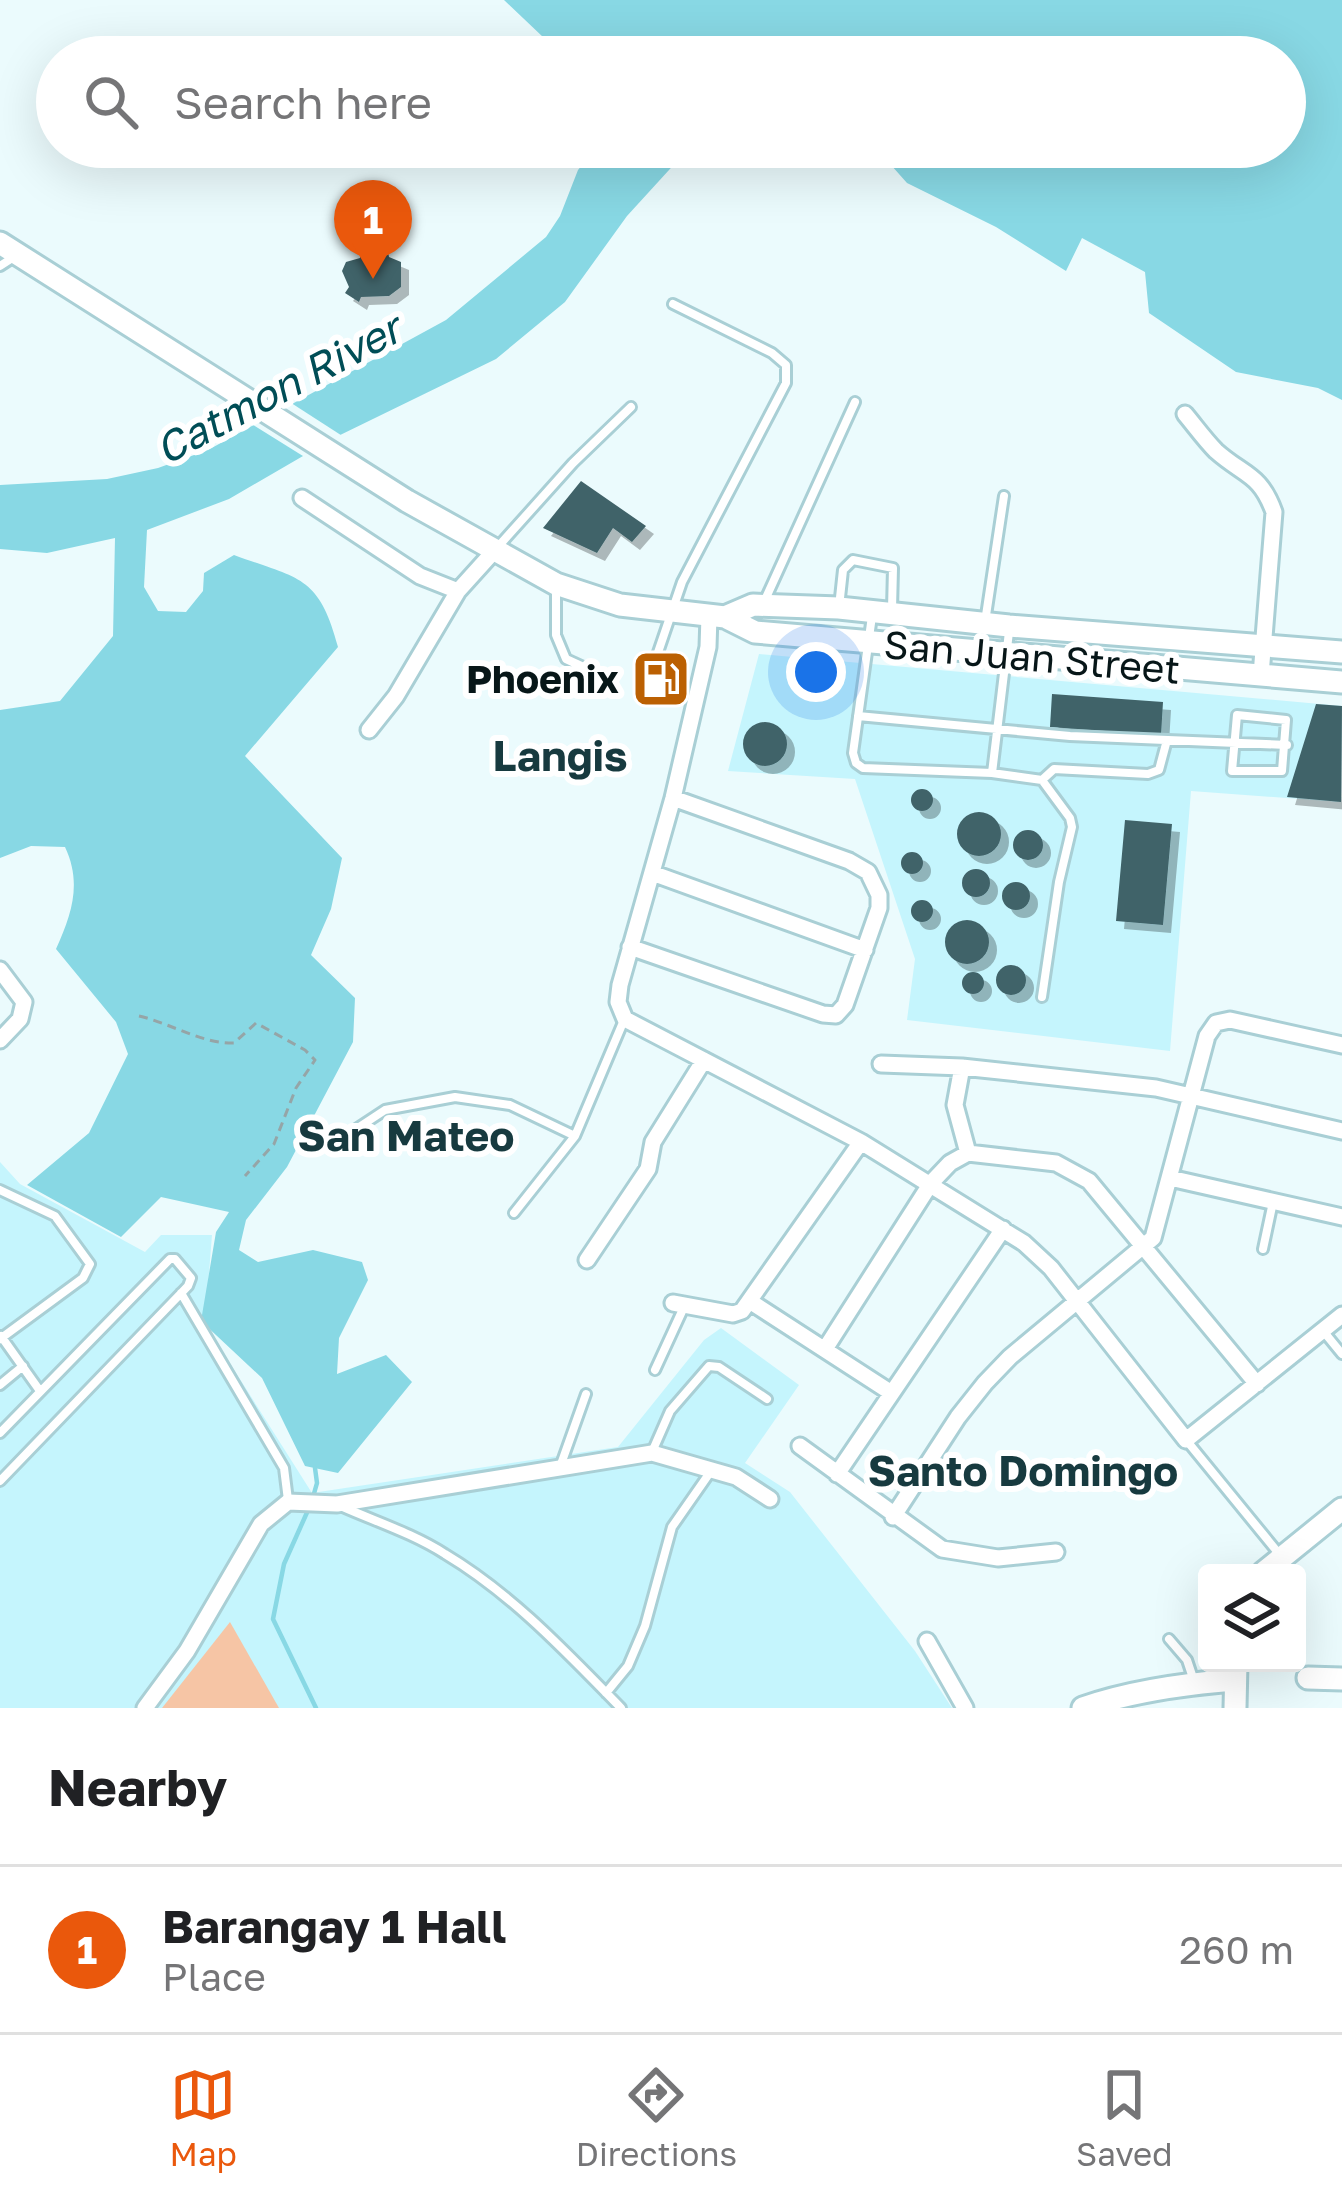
<!DOCTYPE html>
<style>
:root{--surface:#fff;--page:#f6f6f6;--text:#202124;--muted:#757577;--line:#e0e0e0;--accent:#ea580c}
body{margin:0;font-family:"Golos Text",sans-serif;background:var(--page);color:var(--text)}
.controls{position:absolute;right:36px;bottom:36px;display:grid;overflow:hidden;border-radius:12px;box-shadow:0 12px 48px #0002}
.controls button{width:108px;height:108px;display:grid;place-items:center;padding:0;border:0;border-bottom:3px solid var(--line);background:var(--surface);color:var(--text);font:60px sans-serif}
.you{position:absolute;left:816px;top:672px;width:42px;height:42px;margin:-30px;border:9px solid #fff;border-radius:50%;background:#1a73e8;box-shadow:0 0 0 18px #1a73e833}
.badge{display:grid;place-items:center;width:78px;height:78px;border-radius:50%;background:var(--accent);color:#fff;font-size:39px;font-weight:700}
.pin{position:absolute;translate:-50% -99px;filter:drop-shadow(0 3px 6px #0008)}
.pin::after{content:'';position:absolute;top:63px;width:42px;height:36px;background:inherit;clip-path:polygon(0 0,100% 0,50% 100%)}
.list{margin:0;padding:0;list-style:none}
h2{display:flex;justify-content:space-between;align-items:center;height:156px;margin:0;padding:0 48px;font-size:51px}
h2 small{font-size:39px;font-weight:400;color:var(--muted)}
.list li{display:grid;grid-template-columns:78px 1fr auto;gap:36px;align-items:center;box-sizing:border-box;height:168px;padding:0 48px;border-top:3px solid var(--line)}
.list b{display:block;font-size:45px;white-space:nowrap}
.list p{margin:0;font-size:39px;white-space:nowrap;color:var(--muted)}
.list em{font-size:39px;font-style:normal;color:var(--muted)}
.icon{flex:none;width:66px;height:66px;fill:none;stroke:currentColor;stroke-width:2;stroke-linecap:round;stroke-linejoin:round}
.map{position:relative;flex:none;width:1342px;height:1708px;overflow:hidden}
.search{position:absolute;background:var(--surface);box-shadow:0 12px 48px #0002;left:36px;right:36px;top:36px;height:132px;display:flex;align-items:center;gap:30px;box-sizing:border-box;padding:0 42px;border-radius:66px;color:var(--muted);font-size:45px}
.sheet{height:324px;background:var(--surface)}
nav{display:flex;justify-content:space-around;align-items:center;box-sizing:border-box;height:168px;border-top:3px solid var(--line);background:var(--surface);font-size:33px;color:var(--muted)}
nav a{display:grid;justify-items:center;gap:6px}
nav .on{color:var(--accent)}
.map>svg:first-child{display:block}
.built{fill:#c5f5fd}
.pitch{fill:#f6c5a5}
.water{fill:#88d8e4}
.pier{fill:#ebfbfd}
.lines{fill:none;stroke-linecap:round;stroke-linejoin:round}
.stream{stroke:#88d8e4;stroke-width:4.5}
.building{fill:#416369;filter:url(#shadow)}
.service-casing{stroke:#a9cfd5;stroke-width:14}
.minor-casing{stroke:#a9cfd5;stroke-width:21}
.tertiary-casing{stroke:#a9cfd5;stroke-width:27}
.secondary-casing{stroke:#a9cfd5;stroke-width:27}
.path{stroke:#95a5a7;stroke-width:3;stroke-dasharray:9 6;stroke-linecap:butt}
.service{stroke:#fff;stroke-width:8}
.minor{stroke:#fff;stroke-width:15}
.tertiary{stroke:#fff;stroke-width:21}
.secondary{stroke:#fff;stroke-width:21}
.labels{text-anchor:middle;stroke-width:12;stroke-linejoin:round;paint-order:stroke}
.street-label{font-size:39px;fill:#071618;stroke:#fff}
.poi-label{font-size:39px;font-weight:bold;fill:#071618;stroke:#fff;text-anchor:end}
.water-label{font-size:42px;font-style:italic;fill:#004d56;stroke:#fff}
.neighbourhood-label{font-size:42px;font-weight:bold;fill:#173a3f;stroke:#fff}
</style>
<div class="map">
<svg width="1342" height="1708" viewBox="0 0 1342 1708">
<defs>
<filter id="shadow"><feDropShadow dx="8" dy="8" stdDeviation="0" flood-color="#0004"/></filter>
</defs>
<rect width="100%" height="100%" fill="#ebfbfd"/>
<!-- built -->
<path class="built" d="M759,654L1342,706L1341,802L1191,791L1170,1051L907,1020L915,959L855,779L728,771Z
M0,1162L20,1184L145,1252L161,1235H212L205,1324L312,1493L618,1447L704,1340L721,1328L799,1385L745,1463L790,1492L915,1651L952,1708H0Z"/>
<!-- pitch -->
<path class="pitch" d="M230,1622L279,1708H162Z"/>
<!-- water -->
<path class="water" d="M504,0H1342V400L1318,388L1236,372L1149,313L1145,272L1082,238L1066,271L996,227L907,183L875,147H1285V57H796L782,43L770,57H677L685,45L667,57H564Z
M597,147H690L627,216L565,302L496,359L334,438L229,499L147,530L144,587L158,611L186,612L203,591L204,573L234,555C299,579 319,575 338,647L245,756L342,858L331,909L311,955L355,998L353,1042L287,1167L246,1220L239,1250L258,1262L313,1250L362,1262L368,1280L339,1338L337,1374L386,1355L412,1382L338,1473L305,1466L262,1378L201,1321L216,1232L229,1212L161,1197L121,1237L27,1185L89,1133L128,1054L116,1022L56,949C72,914 82,883 65,847L31,846L0,858V710L60,701L113,636L115,538L47,553L0,549V485L107,479L158,468L208,450L446,320L546,237L560,216L578,170Z"/>
<!-- pier -->
<path class="pier" d="M285,399L347,439L311,461L247,421Z"/>
<g class="lines">
<!-- stream -->
<path class="stream" d="M313,1497L317,1483L315,1468
M309,1508L284,1564L273,1619L316,1708"/>
</g>
<!-- building -->
<path class="building" d="M388,252L389,257L401,262V287L389,296L361,297L359,302L345,293L349,287L342,271L346,262L360,258L361,254Z
M581,481L646,526L632,542L613,528L597,553L543,528Z
M659,661L676,663L673,698L656,696Z
M1052,694L1163,702L1161,735L1050,727Z
M1316,704L1342,706L1341,802L1287,797Z
M743 744a22 22 0 1 1 44 0a22 22 0 1 1-44 0Z
M911 800a11 11 0 1 1 22 0a11 11 0 1 1-22 0Z
M957 834a22 22 0 1 1 44 0a22 22 0 1 1-44 0Z
M1125,820L1172,824L1163,925L1116,921Z
M1013 845a15 15 0 1 1 30 0a15 15 0 1 1-30 0Z
M901 863a11 11 0 1 1 22 0a11 11 0 1 1-22 0Z
M962 883a14 14 0 1 1 28 0a14 14 0 1 1-28 0Z
M1002 896a14 14 0 1 1 28 0a14 14 0 1 1-28 0Z
M911 911a11 11 0 1 1 22 0a11 11 0 1 1-22 0Z
M945 942a22 22 0 1 1 44 0a22 22 0 1 1-44 0Z
M996 980a15 15 0 1 1 30 0a15 15 0 1 1-30 0Z
M962 983a11 11 0 1 1 22 0a11 11 0 1 1-22 0Z"/>
<g class="lines">
<defs>
<path id="service" d="M0,266L17,255
M496,549L573,463L631,407
M556,585V635L566,659L603,676
M764,602L855,402
M839,607L843,570L853,560L893,568L892,609
M872,616L853,753L856,763L863,768L992,773
M985,622L1004,496
M1009,632L992,773L1042,780L1054,769L1148,774L1159,770L1167,740
M654,679L653,667L682,582L786,383V365L772,353L673,304
M1237,715L1286,720L1282,771H1232Z
M858,716L1070,736L1287,745
M1042,997L1059,882L1072,827L1070,818L1042,780
M300,1144L344,1137L385,1110L455,1097L510,1105L575,1136
M0,1190L55,1216L90,1264L83,1278L0,1339
M514,1213L575,1136L624,1020
M1263,1249L1273,1202
M181,1293L284,1468L288,1500
M1324,1332L1342,1354
M1,1336L40,1391
M655,1370L684,1307
M0,1385L23,1366
M0,1433L170,1259H175L191,1278L188,1286L0,1481
M1187,1441L1280,1555
M652,1452L670,1411L709,1366L719,1367L767,1399
M560,1467L586,1394
M343,1507C377,1522 414,1534 445,1554C512,1594 566,1652 621,1708
M1169,1639L1187,1660L1194,1681
M606,1693L628,1666L645,1626L672,1527L711,1471"/>
<path id="minor" d="M1185,414C1195,426 1205,440 1216,451C1244,476 1260,473 1274,512L1261,675
M302,498L420,576L458,591L495,550
M709,616L708,647L673,798L620,985L618,1002L625,1019L861,1142L1024,1243L1051,1268L1186,1440L1342,1315
M369,730L396,696L458,591
M652,873L865,950
M630,947L823,1014L836,1015L845,1005L879,908V895L868,872L849,861L673,798
M0,970L24,1002L20,1019L0,1040
M881,1064L962,1067L1156,1088L1342,1131
M962,1067L955,1105L968,1153
M1170,1178L1342,1217
M587,1260L648,1169L653,1142L704,1060
M751,1302L890,1392
M673,1303L733,1314L742,1311L861,1142
M825,1349L931,1183L950,1163L968,1153L1056,1163L1089,1181L1257,1384
M800,1446L942,1549L998,1558L1056,1552
M837,1474L1003,1229
M893,1517L958,1417L985,1383L1010,1357L1153,1238L1207,1036L1216,1023L1230,1020L1342,1045
M927,1641L965,1708
M145,1708L187,1651L261,1524L288,1502L337,1504L652,1453L736,1477L770,1499"/>
<path id="tertiary" d="M1263,1573L1342,1509
M1308,1678L1342,1679
M1083,1708C1131,1691 1184,1684 1234,1680
M1235,1708L1236,1663"/>
<path id="secondary" d="M0,243L407,501L556,584L620,605L725,617L755,632L1342,682
M725,617L753,605L839,608L1009,626L1342,652"/>
</defs>
<!-- service casing -->
<use href="#service" class="service-casing"/>
<!-- minor casing -->
<use href="#minor" class="minor-casing"/>
<!-- tertiary casing -->
<use href="#tertiary" class="tertiary-casing"/>
<!-- secondary casing -->
<use href="#secondary" class="secondary-casing"/>
<!-- path -->
<path class="path" d="M139,1016C170,1023 202,1044 234,1043L256,1023L305,1050L315,1060L296,1088L274,1144L245,1176"/>
<!-- service -->
<use href="#service" class="service"/>
<!-- minor -->
<use href="#minor" class="minor"/>
<!-- tertiary -->
<use href="#tertiary" class="tertiary"/>
<!-- secondary -->
<use href="#secondary" class="secondary"/>
</g>
<!-- icons -->
<defs>
<symbol id="fuel-square" viewBox="-11 -11 22 22"><rect x="-9" y="-9" width="18" height="18" rx="4" fill="#bb6002" stroke="#fff"/><path d="M-5.5-6h7V0h2V4h1.3V-2.5L3-4.5l.8-.8L6-3V5H2.5V1h-1V6h-7ZM-4.2-4.7v3.2H.2V-4.7Z" fill="#fff"/></symbol>
</defs>
<g fill-rule="evenodd">
<use href="#fuel-square" x="628" y="646" width="66" height="66"/>
</g>
<g class="labels">
<!-- street labels -->
<g class="street-label">
<text transform="translate(1032 657) rotate(5)" y="14">San Juan Street</text>
</g>
<!-- poi labels -->
<g class="poi-label">
<text x="619" y="693">Phoenix</text>
</g>
<!-- water labels -->
<g class="water-label">
<text transform="translate(278 389) rotate(-28)" y="15">Catmon River</text>
</g>
<!-- neighbourhood labels -->
<g class="neighbourhood-label">
<text x="560" y="771">Langis</text>
<text x="406" y="1151">San Mateo</text>
<text x="1023" y="1486">Santo Domingo</text>
</g>
</g>
</svg>
<div class="controls">
<button><svg class="icon" aria-label="layers" viewBox="0 0 24 24"><path d="M12 4l9 5-9 5-9-5zM3 14l9 5 9-5"/></svg></button>
</div>
<div class="you"></div>
<div class="pin badge" style="left:373px;top:279px">1</div>
<div class="search"><svg class="icon" aria-label="search" viewBox="0 0 24 24"><circle cx="10" cy="10" r="6"/><path d="M15 15l6 6"/></svg>Search here</div>
</div>
<section class="sheet">
<h2>Nearby<small></small></h2>
<ul class="list">
<li><span class="badge">1</span><div><b>Barangay 1 Hall</b><p>Place</p></div><em>260 m</em></li>
</ul>
</section>
<nav>
<a class="on"><svg class="icon" aria-label="map" viewBox="0 0 24 24"><path d="M3 6l6-2 6 2 6-2v14l-6 2-6-2-6 2zM9 4v14M15 6v14"/></svg>Map</a>
<a><svg class="icon" aria-label="directions" viewBox="0 0 24 24"><path d="M12 3l9 9-9 9-9-9zM9 14v-3h6M13 9l2 2-2 2"/></svg>Directions</a>
<a><svg class="icon" aria-label="saved" viewBox="0 0 24 24"><path d="M7 4h10v16l-5-4-5 4z"/></svg>Saved</a>
</nav>
